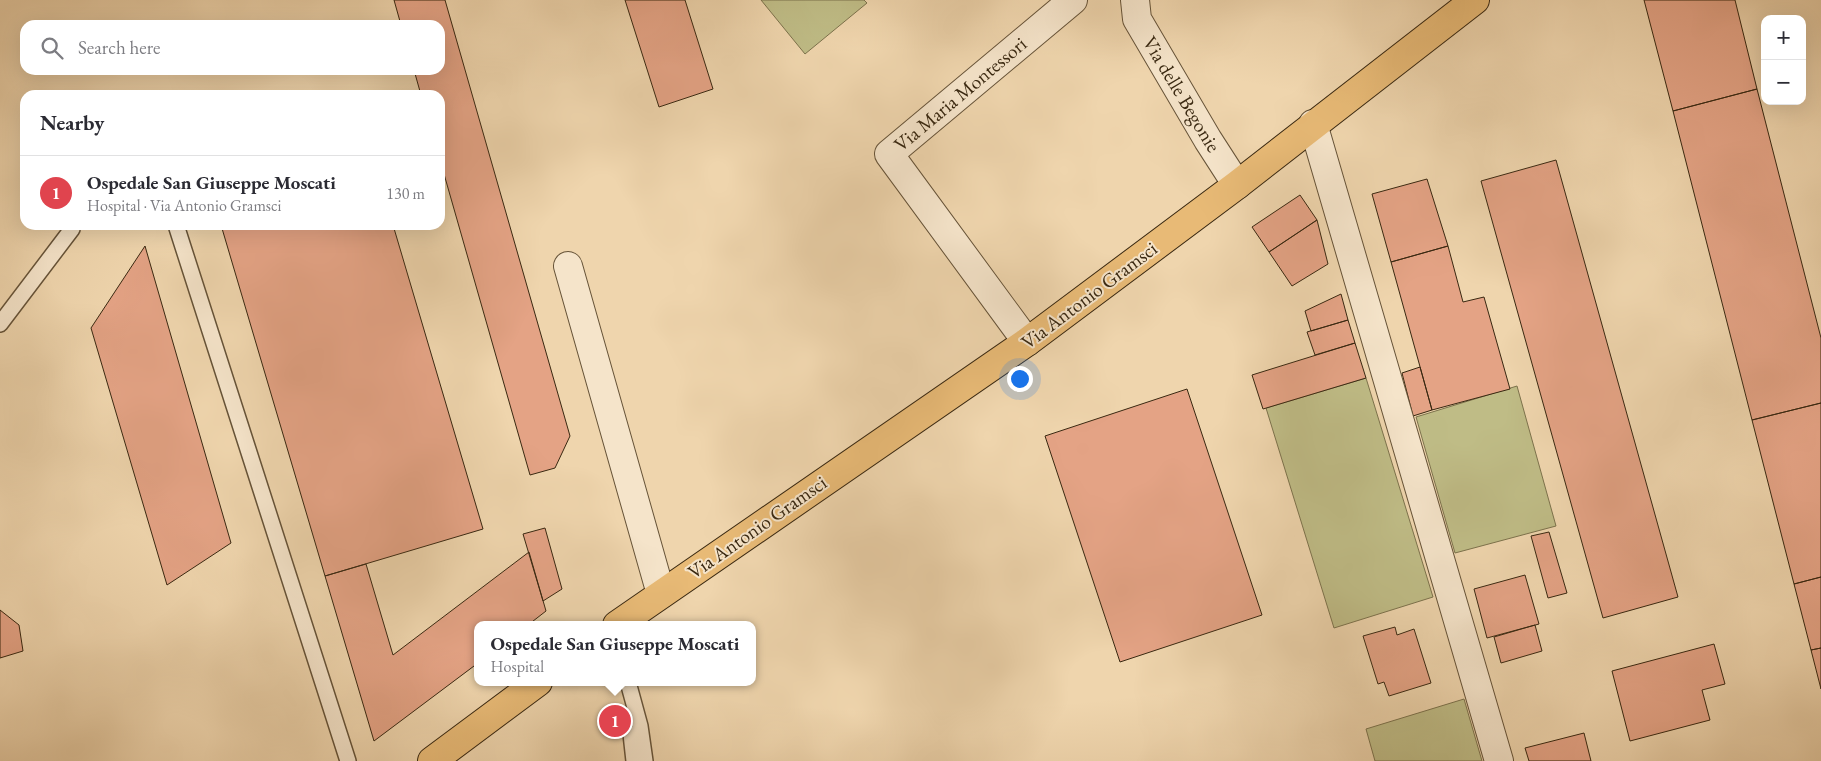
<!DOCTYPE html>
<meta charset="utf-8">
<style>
:root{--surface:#fff;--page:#f2f2f3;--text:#2b2b33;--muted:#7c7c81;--line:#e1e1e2;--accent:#db2777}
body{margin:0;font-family:"EB Garamond",serif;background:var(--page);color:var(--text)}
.controls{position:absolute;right:15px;top:15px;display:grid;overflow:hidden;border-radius:10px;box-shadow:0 5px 20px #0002}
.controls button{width:45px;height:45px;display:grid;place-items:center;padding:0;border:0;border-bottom:1px solid var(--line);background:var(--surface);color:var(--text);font:25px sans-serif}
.you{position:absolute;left:1019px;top:378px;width:18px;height:18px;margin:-12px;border:4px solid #fff;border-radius:50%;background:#1a73e8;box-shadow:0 0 0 8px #1a73e833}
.badge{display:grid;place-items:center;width:32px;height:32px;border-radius:50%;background:var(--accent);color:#fff;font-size:16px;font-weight:700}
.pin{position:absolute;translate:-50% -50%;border:2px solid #fff;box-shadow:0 1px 5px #0006}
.popup{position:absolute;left:474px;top:621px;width:282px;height:65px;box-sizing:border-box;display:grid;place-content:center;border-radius:10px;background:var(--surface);filter:drop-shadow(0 1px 4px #0005);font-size:16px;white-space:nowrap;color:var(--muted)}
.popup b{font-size:19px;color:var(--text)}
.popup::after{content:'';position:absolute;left:50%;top:100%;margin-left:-10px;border:10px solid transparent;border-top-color:var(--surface)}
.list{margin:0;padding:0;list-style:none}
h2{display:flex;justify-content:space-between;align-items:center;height:65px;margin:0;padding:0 20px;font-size:21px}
h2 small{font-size:16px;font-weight:400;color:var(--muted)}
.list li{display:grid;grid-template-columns:32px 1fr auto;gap:15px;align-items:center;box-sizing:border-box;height:75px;padding:0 20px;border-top:1px solid var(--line)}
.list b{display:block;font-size:19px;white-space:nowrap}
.list p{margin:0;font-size:16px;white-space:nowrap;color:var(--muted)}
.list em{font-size:16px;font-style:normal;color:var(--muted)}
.icon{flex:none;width:28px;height:28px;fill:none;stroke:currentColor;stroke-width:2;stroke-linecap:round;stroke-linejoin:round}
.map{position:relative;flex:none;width:1821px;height:761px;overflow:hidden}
.search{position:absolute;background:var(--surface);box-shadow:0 5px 20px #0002;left:20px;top:20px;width:425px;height:55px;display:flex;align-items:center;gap:12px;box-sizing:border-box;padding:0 18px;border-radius:15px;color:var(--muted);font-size:19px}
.panel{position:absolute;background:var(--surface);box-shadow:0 5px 20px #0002;left:20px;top:90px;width:425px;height:140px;border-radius:15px}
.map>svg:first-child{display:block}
.green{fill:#bfbc86;stroke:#7c724c}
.building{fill:#e4a385;stroke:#392811}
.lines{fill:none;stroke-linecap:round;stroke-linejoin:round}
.lane-casing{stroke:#665338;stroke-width:18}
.street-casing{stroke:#665338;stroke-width:30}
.primary-casing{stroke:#392811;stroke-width:30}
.lane{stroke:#f5e4ca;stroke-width:15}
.street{stroke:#f5e4ca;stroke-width:28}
.primary{stroke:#e8ba76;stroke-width:28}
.labels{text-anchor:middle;stroke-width:4;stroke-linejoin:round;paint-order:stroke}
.street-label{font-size:20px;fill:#392811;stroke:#f5e4ca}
</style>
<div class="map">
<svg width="1821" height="761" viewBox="0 0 1821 761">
<rect width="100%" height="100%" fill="#efd5ad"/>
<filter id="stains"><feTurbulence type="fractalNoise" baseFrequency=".004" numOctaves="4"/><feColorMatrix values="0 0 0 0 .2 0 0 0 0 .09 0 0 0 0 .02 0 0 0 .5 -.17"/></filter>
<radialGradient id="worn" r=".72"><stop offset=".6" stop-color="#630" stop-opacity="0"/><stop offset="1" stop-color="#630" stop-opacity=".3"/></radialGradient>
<!-- green -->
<path class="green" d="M761,0H864L867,3L805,54Z
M1366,378L1433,597L1334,628L1266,408Z
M1517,386L1556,526L1455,553L1416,417Z
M1464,699L1482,761H1375L1366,729Z"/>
<!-- building -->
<path class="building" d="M394,0H445L570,436L555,468L530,475L440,160V95H421L414,70H440V25H401Z
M625,0H685L713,89L659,107Z
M1644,0H1735L1757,89L1673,111Z
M1757,89L1821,338V403L1752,420L1673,111Z
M1556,160L1678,597L1603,618L1481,181Z
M1427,179L1448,246L1391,262L1372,194Z
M1300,195L1317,220L1269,252L1252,227Z
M1317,220L1328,264L1292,286L1269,252Z
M221,225H393L483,529L325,576Z
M145,246L231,543L167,585L91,328Z
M1448,246L1463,302L1484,297L1510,389L1432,410L1391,262Z
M1341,294L1348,320L1311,331L1305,311Z
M1348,320L1355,343L1315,355L1307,332Z
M1355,343L1366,378L1263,409L1252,375Z
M1420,367L1432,410L1413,416L1402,373Z
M1187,389L1262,615L1120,662L1045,436Z
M1821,403V577L1794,584L1752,420Z
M545,528L562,589L543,601L523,534Z
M1549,532L1567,593L1548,598L1531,536Z
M529,552L546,611L528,625H478V663L374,741L325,576L366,564L393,655Z
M1525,575L1539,624L1487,638L1474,589Z
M1821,577V648L1811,650L1794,584Z
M0,610L19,625L23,651L0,658Z
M1535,625L1542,651L1501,663L1494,637Z
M1395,627L1397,635L1414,629L1431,683L1389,696L1384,682L1378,684L1363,636Z
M1714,644L1725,684L1702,690L1710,720L1630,741L1612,671Z
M1821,648V689L1811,650Z
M1584,733L1591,761H1529L1525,748Z"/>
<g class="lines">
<defs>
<path id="lane" d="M176,225L348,761
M0,324L72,229
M628,682L640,726L645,761
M631,734L634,761"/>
<path id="street" d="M1135,0L1137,19L1208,140L1237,185
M1313,124L1499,761
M568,266L661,594
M1027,342L889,154L1073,0"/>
<path id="primary" d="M617,625L1027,342L1237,185L1475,0
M432,761L538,682"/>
</defs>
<!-- lane casing -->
<use href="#lane" class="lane-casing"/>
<!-- street casing -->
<use href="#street" class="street-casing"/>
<!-- primary casing -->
<use href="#primary" class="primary-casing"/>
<!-- lane -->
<use href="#lane" class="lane"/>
<!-- street -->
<use href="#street" class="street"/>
<!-- primary -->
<use href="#primary" class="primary"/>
</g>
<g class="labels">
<!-- street labels -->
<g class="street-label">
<text transform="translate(960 94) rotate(-40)" y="7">Via Maria Montessori</text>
<text transform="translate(1182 94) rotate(59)" y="7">Via delle Begonie</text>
<text transform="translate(1089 295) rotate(-37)" y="7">Via Antonio Gramsci</text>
<text transform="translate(757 527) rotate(-35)" y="7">Via Antonio Gramsci</text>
</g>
</g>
<rect width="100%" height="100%" filter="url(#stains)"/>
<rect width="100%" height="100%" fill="url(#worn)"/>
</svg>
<div class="controls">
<button>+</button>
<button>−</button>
</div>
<div class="you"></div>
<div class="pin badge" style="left:615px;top:721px;background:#e0444e">1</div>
<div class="popup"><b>Ospedale San Giuseppe Moscati</b>Hospital</div>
<div class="search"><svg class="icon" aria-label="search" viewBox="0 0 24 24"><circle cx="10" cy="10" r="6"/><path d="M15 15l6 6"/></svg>Search here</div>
<section class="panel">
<h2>Nearby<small></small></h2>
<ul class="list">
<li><span class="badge" style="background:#e0444e">1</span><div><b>Ospedale San Giuseppe Moscati</b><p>Hospital · Via Antonio Gramsci</p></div><em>130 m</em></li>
</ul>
</section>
</div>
